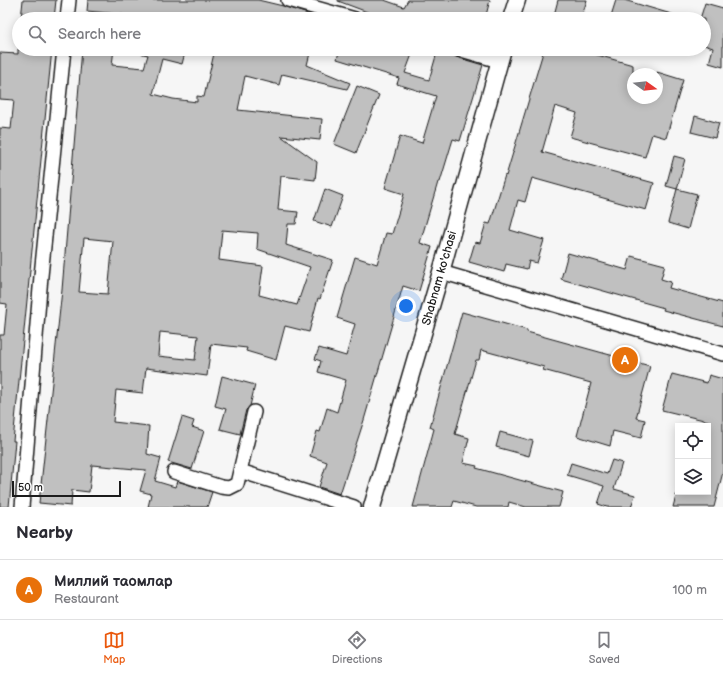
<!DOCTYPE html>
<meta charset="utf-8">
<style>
:root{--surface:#fff;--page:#f7f7f7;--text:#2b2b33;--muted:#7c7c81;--line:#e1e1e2;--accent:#ea580c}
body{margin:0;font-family:"Balsamiq Sans",sans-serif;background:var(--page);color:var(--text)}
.controls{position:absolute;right:12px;bottom:12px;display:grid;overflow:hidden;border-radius:0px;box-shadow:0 2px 10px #0003}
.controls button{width:36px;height:36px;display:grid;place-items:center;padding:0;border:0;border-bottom:1px solid var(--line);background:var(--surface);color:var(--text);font:20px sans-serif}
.compass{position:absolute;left:627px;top:68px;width:36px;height:36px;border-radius:50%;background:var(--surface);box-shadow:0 2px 10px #0003;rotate:105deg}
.scale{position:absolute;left:12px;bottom:10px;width:109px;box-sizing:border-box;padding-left:4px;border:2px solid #1c1c1c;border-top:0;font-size:11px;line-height:14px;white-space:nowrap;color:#1c1c1c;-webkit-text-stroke:3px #fff;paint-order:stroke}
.you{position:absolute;left:406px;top:306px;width:14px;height:14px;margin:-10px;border:3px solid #fff;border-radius:50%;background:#1a73e8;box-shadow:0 0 0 6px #1a73e833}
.badge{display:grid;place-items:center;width:26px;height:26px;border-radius:50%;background:var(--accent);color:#fff;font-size:13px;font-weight:700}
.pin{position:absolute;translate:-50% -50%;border:2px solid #fff;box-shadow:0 1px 4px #0006}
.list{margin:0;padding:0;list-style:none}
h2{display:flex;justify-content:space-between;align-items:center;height:52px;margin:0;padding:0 16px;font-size:17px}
h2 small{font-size:13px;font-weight:400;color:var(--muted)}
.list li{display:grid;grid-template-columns:26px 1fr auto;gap:12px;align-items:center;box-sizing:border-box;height:60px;padding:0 16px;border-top:1px solid var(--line)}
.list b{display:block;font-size:15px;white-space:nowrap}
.list p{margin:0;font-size:13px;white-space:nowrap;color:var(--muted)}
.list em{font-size:13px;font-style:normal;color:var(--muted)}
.icon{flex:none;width:22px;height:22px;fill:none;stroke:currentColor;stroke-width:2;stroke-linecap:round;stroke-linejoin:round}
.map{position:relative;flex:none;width:723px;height:507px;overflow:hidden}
.search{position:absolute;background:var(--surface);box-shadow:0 2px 10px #0003;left:12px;right:12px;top:12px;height:44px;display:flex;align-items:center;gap:10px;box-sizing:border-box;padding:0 14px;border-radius:22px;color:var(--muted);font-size:15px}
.sheet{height:112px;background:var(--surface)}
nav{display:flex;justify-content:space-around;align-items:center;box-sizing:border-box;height:56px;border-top:1px solid var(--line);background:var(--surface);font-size:11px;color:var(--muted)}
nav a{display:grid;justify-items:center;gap:2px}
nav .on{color:var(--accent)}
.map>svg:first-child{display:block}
.building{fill:#c0c0c0;stroke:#1c1c1c;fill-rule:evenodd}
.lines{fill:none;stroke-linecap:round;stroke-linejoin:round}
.minor-casing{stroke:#1c1c1c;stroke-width:16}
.tertiary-casing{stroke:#1c1c1c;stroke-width:19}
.minor{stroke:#fff;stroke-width:13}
.tertiary{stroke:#fff;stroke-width:16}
.labels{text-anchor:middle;stroke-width:3;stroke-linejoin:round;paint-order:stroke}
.street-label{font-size:12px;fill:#1c1c1c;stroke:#fff}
</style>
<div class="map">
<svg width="723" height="507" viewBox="0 0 723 507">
<rect width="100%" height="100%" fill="#f6f6f6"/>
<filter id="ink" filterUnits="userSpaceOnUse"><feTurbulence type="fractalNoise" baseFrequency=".025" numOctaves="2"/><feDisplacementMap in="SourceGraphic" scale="8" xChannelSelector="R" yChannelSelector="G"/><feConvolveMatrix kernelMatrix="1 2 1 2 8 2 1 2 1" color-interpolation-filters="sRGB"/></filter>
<g filter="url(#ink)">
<!-- building -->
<path class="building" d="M23,0H56L54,19H21Z
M88,0H258L283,6L324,19H128L129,15L87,11Z
M338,0H384L404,7L408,0H490L485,19H386L338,1Z
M558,0H587L581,19H553Z
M616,0H624L678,16V19H610Z
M705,3L723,8V67L709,63L713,48L704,45V19H700Z
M18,49H52L13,441H15L9,507H0V335H4L7,304L0,303V128L11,129L14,100L0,99V53L18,54Z
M82,49H114L112,65L144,68L148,55L139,53V49H186L182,64L162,59L153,94L173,99L197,102V96L204,97L215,49H311L307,65L350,83L347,89L282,74L279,85L245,76L238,110L322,119L320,140L281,136L317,162L315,180L281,176L278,210L298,212L296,224H288L286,245L333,260L320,299L318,298L309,332L285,326L276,360L246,351L247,348L211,344L207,376L146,368L143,393L116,390L113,422L149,426L147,454L161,458L155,481L175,487L177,481L212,492L207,507H148L151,494L140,491L146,470L92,465L89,492L72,490L71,506L39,503L62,290ZM222,230L258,233L257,249L310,267L297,305L259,295L263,266L219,260ZM84,238L113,241L108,294L79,292ZM160,332L198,336L195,360L158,356Z
M340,49H414L405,73L429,80L438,49L450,50L452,54L456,57L483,65L460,141L453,139L440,182H438L420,243L432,247L419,291L403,286L364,420L340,494L319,487L327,462L310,456L317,431L320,432L327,408L337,412L346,380L318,372L321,361L315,359L319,348L346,356L355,324L337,318L355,257L377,264L386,233L392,234L404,194L385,188L400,136L422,143L436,96L397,84L399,78L337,59Z
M544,49H576L633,65V98H657V72L683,80L666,138L652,134L645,157L570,137L577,113L555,106L542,152L654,183L646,210L532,178L525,202L518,200L510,230L544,240L537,263L529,261L527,269L506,264L504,272L469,262L475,242L480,243L486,223L490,224L505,175L506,176Z
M357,86L379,95L356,153L334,144Z
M695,116L719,123L715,138L691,132Z
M674,156L685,159L677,189L666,186Z
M325,189L343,196L332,227L314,221Z
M677,189L697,194L688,229L668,223Z
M568,253L627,270L631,256L665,265L661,279L671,282L669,288L723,303V326L663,310L664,308L561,279Z
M462,312L527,330V332L650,366L636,418L645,420L641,438L613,431L610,446L577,436L591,383L543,370L544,367L481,350L479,360H476L455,434L469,438L463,463L477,466L476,468L563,492L559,507H526L509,502L508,507H476L454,501L452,507H413L434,429L430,427Z
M672,374L707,383L709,375L723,379V472L714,507H673L677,492H708V421L662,410Z
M222,376L255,385L250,406L246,410L240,434L220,429L226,409L215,406Z
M182,417L194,421L192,427L204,431L192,469L168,462Z
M500,432L533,441L529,456L496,447Z
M612,460L622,463L614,489L635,495L631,507H607L598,504L604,486L567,475L571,463L607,474Z"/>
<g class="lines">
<defs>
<path id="minor" d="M288,0L355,19
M67,19L69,0
M458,49L499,61
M441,272L723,354
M240,471L254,412
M174,472L221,487L229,488L237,484L240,471L354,507
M22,507L41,276L64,49"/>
<path id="tertiary" d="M511,19L517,0
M372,507L441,272L503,49"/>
</defs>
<!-- minor casing -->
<use href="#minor" class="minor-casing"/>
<!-- tertiary casing -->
<use href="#tertiary" class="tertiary-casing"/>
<!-- minor -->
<use href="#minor" class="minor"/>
<!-- tertiary -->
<use href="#tertiary" class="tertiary"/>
</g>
</g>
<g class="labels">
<!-- street labels -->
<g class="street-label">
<text transform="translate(439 278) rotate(-74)" y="4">Shabnam ko'chasi</text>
</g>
</g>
</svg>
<div class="controls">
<button><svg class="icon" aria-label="locate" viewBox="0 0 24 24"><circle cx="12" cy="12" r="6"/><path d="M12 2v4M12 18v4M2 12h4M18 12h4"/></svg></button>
<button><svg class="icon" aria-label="layers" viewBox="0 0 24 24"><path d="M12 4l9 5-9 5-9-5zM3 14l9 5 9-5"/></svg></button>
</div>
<svg class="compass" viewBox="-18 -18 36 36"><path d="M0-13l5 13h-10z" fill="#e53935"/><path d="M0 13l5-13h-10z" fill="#7c7c81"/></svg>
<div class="scale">50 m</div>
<div class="you"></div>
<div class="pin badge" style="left:625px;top:360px;background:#e8710a">A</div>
<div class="search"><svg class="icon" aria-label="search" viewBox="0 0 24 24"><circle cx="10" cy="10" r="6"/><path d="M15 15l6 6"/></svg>Search here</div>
</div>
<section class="sheet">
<h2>Nearby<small></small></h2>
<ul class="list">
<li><span class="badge" style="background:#e8710a">A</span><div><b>Миллий таомлар</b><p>Restaurant</p></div><em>100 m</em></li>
</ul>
</section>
<nav>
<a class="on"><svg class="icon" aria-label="map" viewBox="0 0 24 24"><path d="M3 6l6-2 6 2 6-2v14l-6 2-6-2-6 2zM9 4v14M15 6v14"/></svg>Map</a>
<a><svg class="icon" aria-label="directions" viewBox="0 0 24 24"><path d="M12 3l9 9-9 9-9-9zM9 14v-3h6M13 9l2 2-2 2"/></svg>Directions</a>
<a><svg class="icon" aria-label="saved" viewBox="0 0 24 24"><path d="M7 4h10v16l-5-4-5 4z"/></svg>Saved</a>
</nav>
